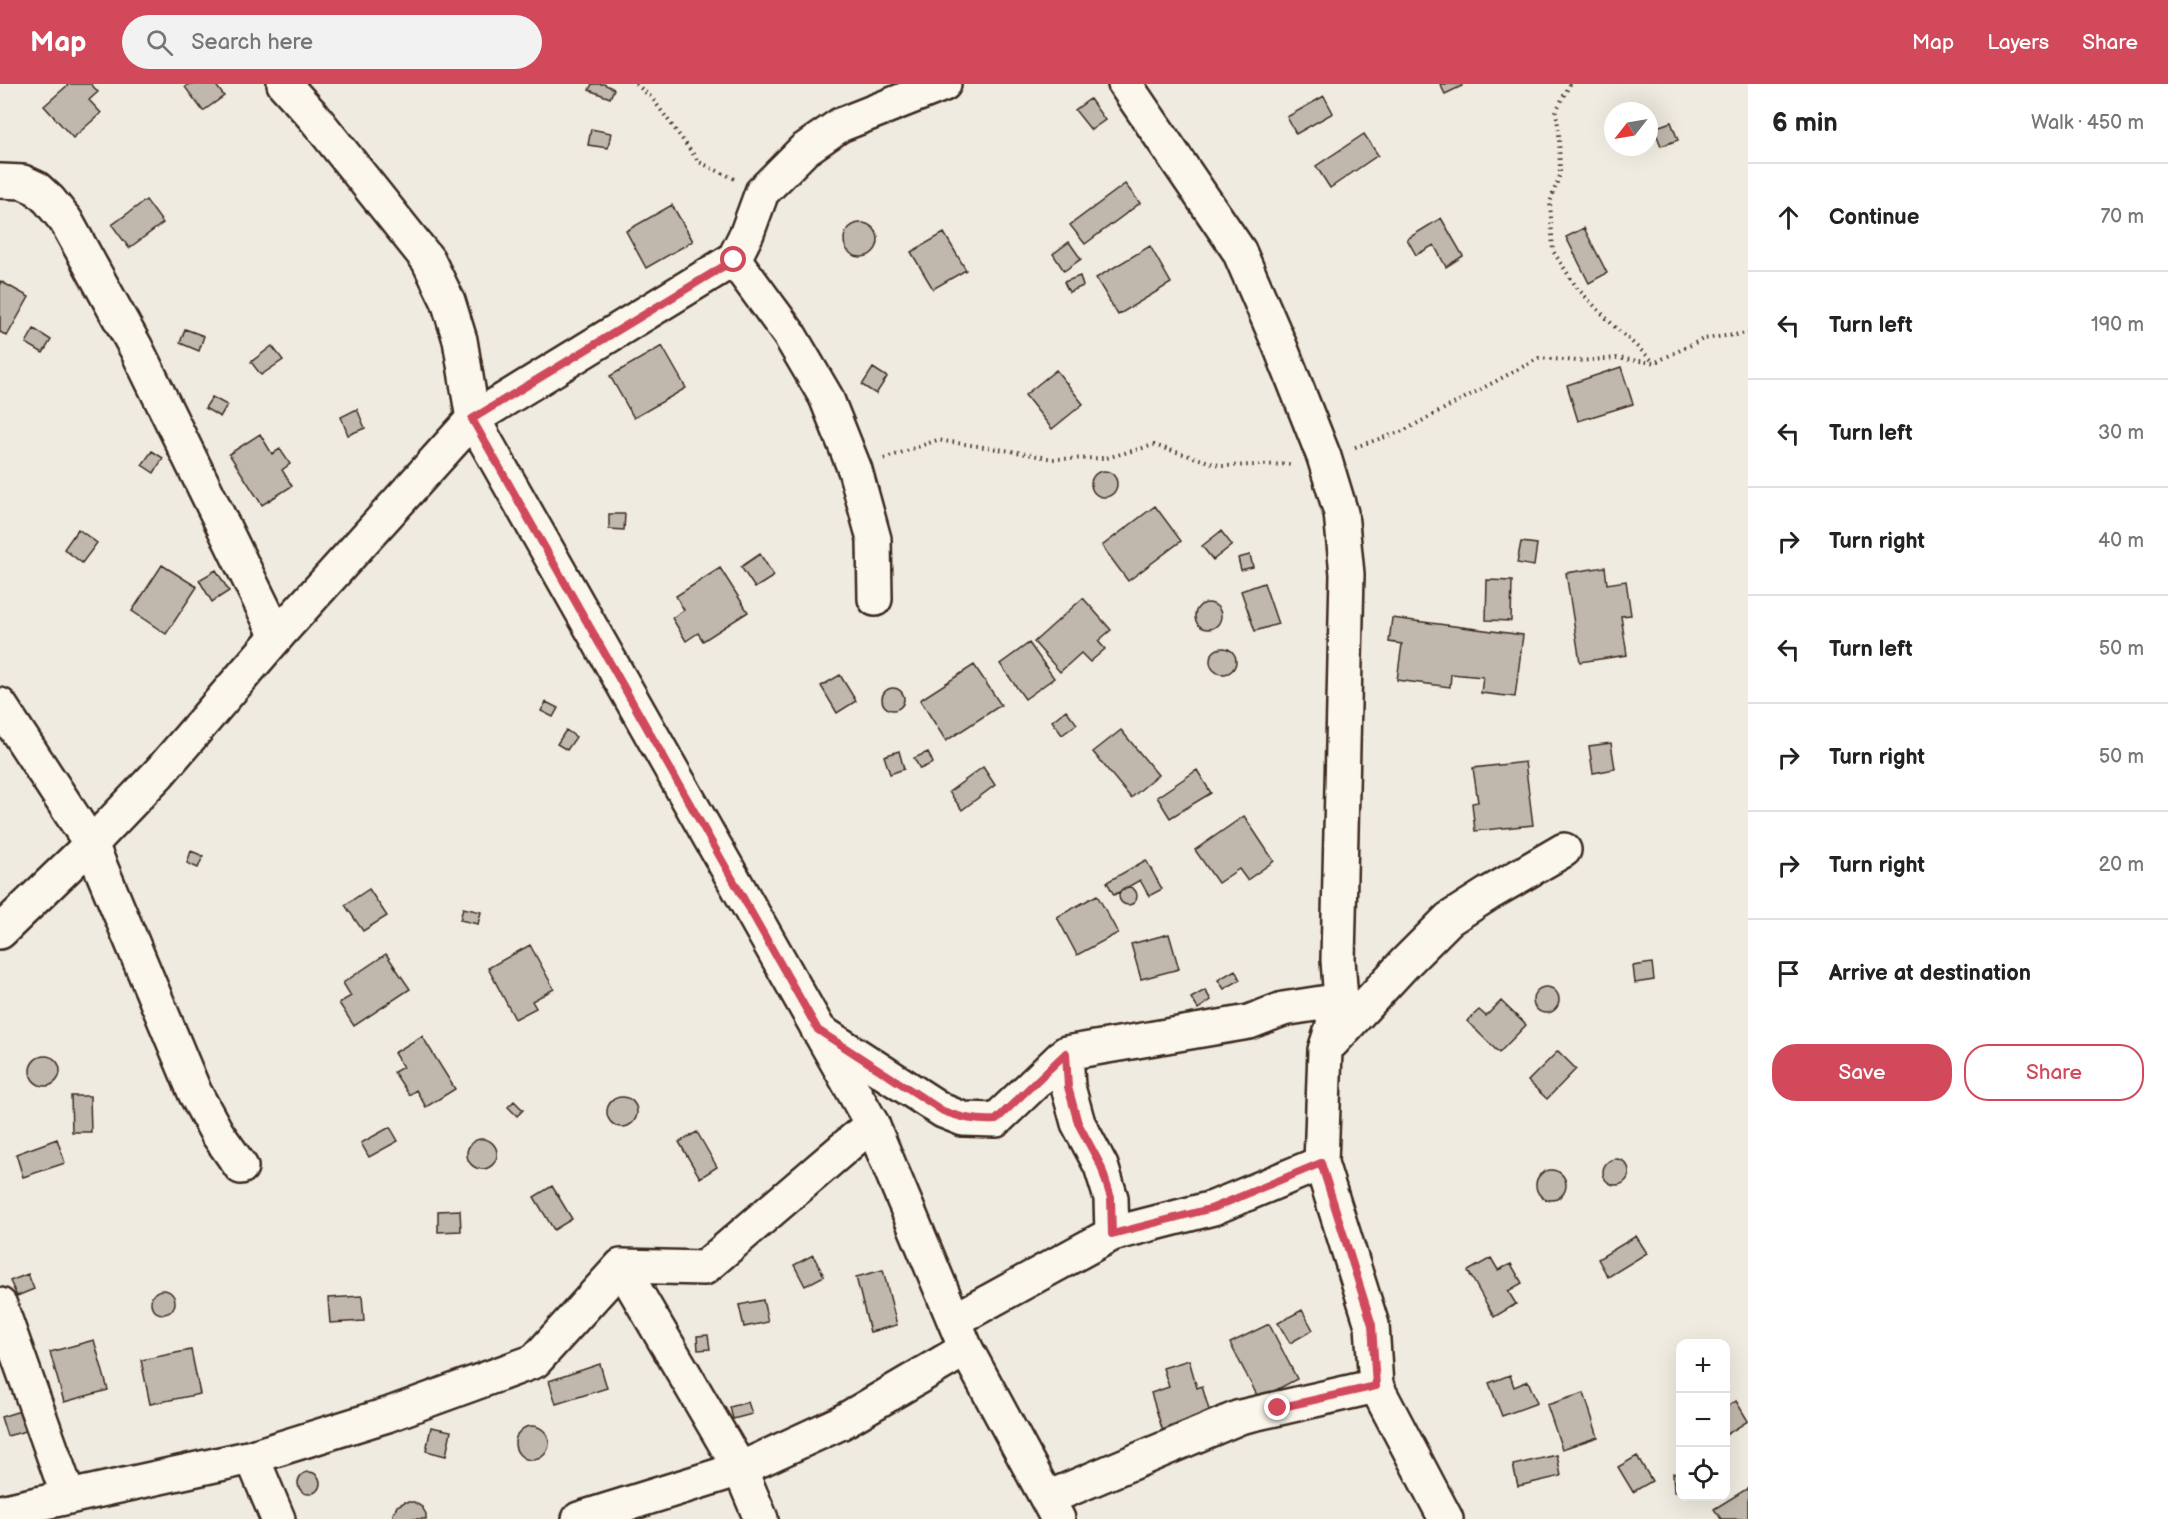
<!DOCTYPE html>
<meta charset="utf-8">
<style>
:root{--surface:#fff;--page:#f2f2f2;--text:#222;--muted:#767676;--line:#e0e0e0;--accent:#d1495b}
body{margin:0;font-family:"Balsamiq Sans",sans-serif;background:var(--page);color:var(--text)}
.controls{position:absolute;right:18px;bottom:18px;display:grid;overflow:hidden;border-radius:12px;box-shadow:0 6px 24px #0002}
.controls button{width:54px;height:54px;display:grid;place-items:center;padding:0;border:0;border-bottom:2px solid var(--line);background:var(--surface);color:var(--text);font:30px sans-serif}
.compass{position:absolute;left:1604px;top:18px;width:54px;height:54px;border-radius:50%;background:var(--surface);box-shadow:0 6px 24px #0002;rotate:239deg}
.stop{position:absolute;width:18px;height:18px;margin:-14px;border:4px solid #d1495b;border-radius:50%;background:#fff}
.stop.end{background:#d1495b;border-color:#fff;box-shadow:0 2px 6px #0008}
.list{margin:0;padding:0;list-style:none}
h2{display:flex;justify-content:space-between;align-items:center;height:78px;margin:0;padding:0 24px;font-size:26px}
h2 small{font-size:20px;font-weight:400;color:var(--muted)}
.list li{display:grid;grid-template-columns:39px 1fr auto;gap:18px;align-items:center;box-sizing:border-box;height:108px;padding:0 24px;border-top:2px solid var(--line)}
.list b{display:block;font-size:22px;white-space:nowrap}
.list em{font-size:20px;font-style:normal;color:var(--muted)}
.actions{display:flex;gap:12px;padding:18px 24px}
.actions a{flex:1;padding:14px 0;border:2px solid var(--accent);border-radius:24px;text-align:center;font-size:21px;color:var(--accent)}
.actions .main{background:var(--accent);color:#fff}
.icon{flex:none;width:33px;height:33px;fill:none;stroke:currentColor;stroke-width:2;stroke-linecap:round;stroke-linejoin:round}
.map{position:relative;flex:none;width:1748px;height:1435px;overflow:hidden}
header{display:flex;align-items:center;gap:36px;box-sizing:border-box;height:84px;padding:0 30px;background:var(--accent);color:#fff}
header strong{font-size:28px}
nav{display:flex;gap:33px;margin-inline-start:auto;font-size:21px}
.search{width:420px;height:54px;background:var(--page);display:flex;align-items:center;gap:15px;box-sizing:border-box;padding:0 21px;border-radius:33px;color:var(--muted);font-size:22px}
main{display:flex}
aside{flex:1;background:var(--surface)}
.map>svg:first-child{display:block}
.building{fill:#c0b8ad;stroke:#3b2a1e;stroke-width:1.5}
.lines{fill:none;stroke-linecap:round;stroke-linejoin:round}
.street-casing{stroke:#3b2a1e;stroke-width:38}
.secondary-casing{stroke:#3b2a1e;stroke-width:38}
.path{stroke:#3b2a1e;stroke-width:4;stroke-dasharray:1.5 4.5;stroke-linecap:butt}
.street{stroke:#fbf7ec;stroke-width:33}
.secondary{stroke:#fbf7ec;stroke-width:33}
.route{stroke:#d1495b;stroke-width:8}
</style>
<header>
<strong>Map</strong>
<div class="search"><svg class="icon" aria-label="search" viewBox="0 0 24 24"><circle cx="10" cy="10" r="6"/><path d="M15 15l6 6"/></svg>Search here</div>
<nav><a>Map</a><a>Layers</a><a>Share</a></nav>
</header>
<main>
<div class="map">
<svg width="1748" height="1435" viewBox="0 0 1748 1435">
<rect width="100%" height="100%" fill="#f0ebe0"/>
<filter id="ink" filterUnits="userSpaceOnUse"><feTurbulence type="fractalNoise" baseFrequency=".0167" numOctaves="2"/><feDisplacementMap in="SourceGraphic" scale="12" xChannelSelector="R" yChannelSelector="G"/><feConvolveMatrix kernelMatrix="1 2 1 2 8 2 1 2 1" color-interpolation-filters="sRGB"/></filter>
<g filter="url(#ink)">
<!-- building -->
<path class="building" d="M69,0H91L98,8L89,16L101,29L73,54L44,22Z
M189,0H215L224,12L203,27L185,3Z
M592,0H604L614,5L610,14L589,6Z
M1440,0H1461L1462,2L1445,10Z
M1324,12L1333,29L1296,50L1287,33Z
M1090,15L1105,36L1091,46L1075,26Z
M1671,38L1678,56L1661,62L1654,44Z
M591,45L611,49L608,64L588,61Z
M1364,50L1378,71L1330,104L1316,82Z
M1125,100L1140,119L1085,160L1070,141Z
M146,116L163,139L129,164L112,141Z
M672,121L693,157L646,184L626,147Z
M1441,134L1463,172L1446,183L1434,161L1416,171L1407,155Z
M844 156a17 17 0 1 1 34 0a17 17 0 1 1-34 0Z
M1584,144L1607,189L1589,199L1566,153Z
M944,149L966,186L933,205L911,168Z
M1069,158L1081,175L1064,187L1053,170Z
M1150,162L1171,199L1118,231L1096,194Z
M1080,192L1083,202L1069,208L1064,198Z
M0,197L29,213L7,252L0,248Z
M34,245L51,256L43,269L26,259Z
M185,245L204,252L199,267L180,259Z
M272,262L283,276L261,291L251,278Z
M662,262L686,304L634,334L610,292Z
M1621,283L1633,320L1578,337L1567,301Z
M873,284L887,293L876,310L862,301Z
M1056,286L1083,320L1052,345L1025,311Z
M212,313L227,321L220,333L205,324Z
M357,325L365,344L348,351L341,333Z
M260,350L272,370L280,365L290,380L282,386L292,402L262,421L229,370Z
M152,367L163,374L154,389L142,381Z
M1091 400a13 13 0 1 1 26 0a13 13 0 1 1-26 0Z
M1155,422L1181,457L1128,497L1102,462Z
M609,430H625L624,446L609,445Z
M78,445L97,459L82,479L64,465Z
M1221,447L1232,461L1213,476L1202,462Z
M1521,458L1537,460L1534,482L1517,479Z
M760,470L774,492L755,504L741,483Z
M1250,471L1253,483L1241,486L1238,474Z
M162,481L197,503L166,550L132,527Z
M1605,483L1607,500L1626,497L1631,531L1621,532L1627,571L1580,578L1566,489Z
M720,484L748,528L703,557L698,549L686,557L672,534L684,526L676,512Z
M216,486L229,507L212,518L199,496Z
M1487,496L1512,497L1511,537L1486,536Z
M1264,499L1278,540L1255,547L1241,507Z
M1083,514L1111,546L1098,557L1105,565L1090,578L1081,569L1060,588L1034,558Z
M1195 532a13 13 0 1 1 26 0a13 13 0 1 1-26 0Z
M1392,534L1523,551L1515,613L1481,609L1483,593L1451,590L1450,603L1397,596L1402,560L1389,558Z
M1029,559L1054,594L1025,615L1000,580Z
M1210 577a13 13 0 1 1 26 0a13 13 0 1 1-26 0Z
M974,581L1001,621L946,657L920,616Z
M840,591L856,617L837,629L821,602Z
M882 615a11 11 0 1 1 22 0a11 11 0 1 1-22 0Z
M546,618L558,624L553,633L541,627Z
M1066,626L1077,640L1062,651L1052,637Z
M566,646L576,653L567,666L557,660Z
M1121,646L1158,691L1131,714L1093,668Z
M1611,659L1615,685L1593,689L1589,662Z
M899,667L904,685L890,690L884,672Z
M928,668L933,679L920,685L914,674Z
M1525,678L1533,741L1475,747L1472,719L1478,718L1473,684Z
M983,683L995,701L962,726L949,708Z
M1197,686L1211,709L1170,734L1157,713Z
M1244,732L1274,777L1247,796L1239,785L1218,799L1195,766Z
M191,767L203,772L198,784L187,779Z
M1146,776L1162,805L1149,812L1140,796L1114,811L1107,798Z
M1119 812a9 9 0 1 1 18 0a9 9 0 1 1-18 0Z
M369,805L387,832L363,847L345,821Z
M1097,811L1118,849L1077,871L1057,833Z
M463,824L481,828L478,840L460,836Z
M1169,850L1179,885L1141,895L1131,860Z
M530,861L554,905L532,917L536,924L515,935L488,884Z
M386,870L410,905L354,942L339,919L351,912L343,899Z
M1652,879L1654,896L1635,899L1633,882Z
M1235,886L1240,896L1224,905L1218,896Z
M1533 916a13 13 0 1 1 26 0a13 13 0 1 1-26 0Z
M1205,906L1211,916L1198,925L1191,914Z
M1501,917L1526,941L1499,969L1467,937L1479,926L1486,932Z
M422,952L455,1005L426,1023L416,1006L409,1011L394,988L403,983L394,969Z
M1558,967L1576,985L1547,1015L1528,997Z
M30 987a15 15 0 1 1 30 0a15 15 0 1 1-30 0Z
M71,1012H90L91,1048H72Z
M607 1028a15 15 0 1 1 30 0a15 15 0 1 1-30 0Z
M514,1017L523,1026L517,1032L508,1023Z
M390,1043L398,1057L369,1073L361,1059Z
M697,1048L717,1083L700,1094L679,1058Z
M57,1055L65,1079L23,1093L16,1070Z
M467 1070a15 15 0 1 1 30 0a15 15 0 1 1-30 0Z
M1603 1088a13 13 0 1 1 26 0a13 13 0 1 1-26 0Z
M1536 1101a15 15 0 1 1 30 0a15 15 0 1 1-30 0Z
M552,1102L572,1135L554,1146L534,1113Z
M460,1126L461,1147L438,1148V1127Z
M1636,1152L1647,1169L1608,1193L1598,1175Z
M813,1171L824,1192L805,1202L794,1181Z
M1491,1174L1498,1186L1511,1180L1522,1199L1508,1207L1516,1220L1494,1233L1468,1187Z
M883,1186L897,1241L870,1248L856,1193Z
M28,1190L34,1205L17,1212L10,1197Z
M151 1218a12 12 0 1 1 24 0a12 12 0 1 1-24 0Z
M362,1212L364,1237L330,1239L328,1214Z
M763,1216L768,1238L744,1243L739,1221Z
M1302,1226L1313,1246L1290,1259L1278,1239Z
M1269,1240L1297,1295L1259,1315L1230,1259Z
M708,1251L710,1265L698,1266L697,1252Z
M94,1256L108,1306L64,1318L50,1268Z
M191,1266L200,1310L150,1320L141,1276Z
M1189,1276L1197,1304L1202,1302L1213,1340L1165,1354L1151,1309L1169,1303L1163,1284Z
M600,1280L607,1304L556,1320L549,1297Z
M1510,1291L1514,1303L1528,1297L1537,1319L1502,1332L1489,1299Z
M1584,1309L1598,1353L1562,1365L1547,1321Z
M1736,1317L1748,1337L1726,1351V1324Z
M748,1318L752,1330L733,1335L730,1323Z
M20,1327L26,1347L7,1352L1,1333Z
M515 1359a17 17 0 1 1 34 0a17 17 0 1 1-34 0Z
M431,1343L451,1347L446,1372L426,1367Z
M1557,1371L1561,1392L1518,1402L1513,1381Z
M1637,1372L1652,1397L1633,1408L1618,1383Z
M298 1399a11 11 0 1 1 22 0a11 11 0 1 1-22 0Z
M1673,1389H1680V1408H1674Z
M1748,1404V1435H1721L1714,1425Z
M405,1418H414L422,1423L426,1430V1435H393V1430L397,1422Z"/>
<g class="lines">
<defs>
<path id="street" d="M284,0L313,32L428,176L448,217L460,256L473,335L734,175L747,149L762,108L804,66L840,41L944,0
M1125,0L1239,167L1280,262L1324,373L1341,429L1347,490L1338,876L1341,916L1325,966L1321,1079L1372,1241L1376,1302L1446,1435
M0,97L23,98L36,104L49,116L66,137L136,264L277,552
M734,175L789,250L826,313L855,386L874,455L875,515
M0,621L91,760L195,1009L217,1049L241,1083
M818,946L943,1027L963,1035L996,1036L1066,969L1249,938L1283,925L1341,916
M1332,958L1405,879L1449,835L1488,810L1564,766
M1066,969L1068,1003L1078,1039L1101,1082L1111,1114L1112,1150
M621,1182L740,1385L761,1435
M0,1221L68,1412
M955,1236L1112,1150L1213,1124L1321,1079
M252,1373L278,1435
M1048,1414L1240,1333L1376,1302
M0,1428L252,1373L387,1331L535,1277L621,1182L704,1184L872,1040
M579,1435L740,1385L840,1339L966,1265"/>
<path id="secondary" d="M0,848L91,760L159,689L277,552L473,335L872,1040L966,1265L1058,1435"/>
</defs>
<!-- street casing -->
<use href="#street" class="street-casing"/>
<!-- secondary casing -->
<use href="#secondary" class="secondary-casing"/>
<!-- path -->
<path class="path" d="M636,0L652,14L699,78L735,95
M1570,0L1556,27L1559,49L1560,90L1550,118L1553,167L1577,204L1615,243L1654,278
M1355,363L1403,347L1539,274L1578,277L1617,274L1654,279L1703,255L1748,249
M884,375L937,356L1011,367L1053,375L1106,374L1154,361L1222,382L1293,380"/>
<!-- street -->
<use href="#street" class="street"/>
<!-- secondary -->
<use href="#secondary" class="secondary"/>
</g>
</g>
<g class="lines" filter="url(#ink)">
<!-- route -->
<path class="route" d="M734,176L472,335L818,946L943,1027C962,1034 976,1037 996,1036L1066,969L1068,1003L1078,1039L1101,1082L1111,1114L1112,1150L1213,1124L1321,1079L1372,1241L1376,1302L1278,1324"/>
</g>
</svg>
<div class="controls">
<button>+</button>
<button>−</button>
<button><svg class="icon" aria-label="locate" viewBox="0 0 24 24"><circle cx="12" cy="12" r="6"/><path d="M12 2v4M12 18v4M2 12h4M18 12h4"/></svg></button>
</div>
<svg class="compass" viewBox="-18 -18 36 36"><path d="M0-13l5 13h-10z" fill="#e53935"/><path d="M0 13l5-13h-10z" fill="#767676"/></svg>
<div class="stop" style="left:734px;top:176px"></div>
<div class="stop end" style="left:1278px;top:1324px"></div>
</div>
<aside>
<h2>6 min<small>Walk · 450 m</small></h2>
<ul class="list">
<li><svg class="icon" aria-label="ahead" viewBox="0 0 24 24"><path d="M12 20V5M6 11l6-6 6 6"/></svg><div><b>Continue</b></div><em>70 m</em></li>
<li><svg class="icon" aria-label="left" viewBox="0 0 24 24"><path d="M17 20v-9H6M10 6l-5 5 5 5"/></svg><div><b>Turn left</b></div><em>190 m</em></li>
<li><svg class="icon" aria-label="left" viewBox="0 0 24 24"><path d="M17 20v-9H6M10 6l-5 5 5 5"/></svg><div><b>Turn left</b></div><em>30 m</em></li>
<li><svg class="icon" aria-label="right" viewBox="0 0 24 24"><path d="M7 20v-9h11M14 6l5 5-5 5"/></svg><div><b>Turn right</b></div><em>40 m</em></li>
<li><svg class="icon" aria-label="left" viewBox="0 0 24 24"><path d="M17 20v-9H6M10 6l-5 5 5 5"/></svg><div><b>Turn left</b></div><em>50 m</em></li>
<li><svg class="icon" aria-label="right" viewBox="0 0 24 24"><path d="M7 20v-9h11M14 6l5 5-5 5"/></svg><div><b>Turn right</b></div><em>50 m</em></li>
<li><svg class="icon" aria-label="right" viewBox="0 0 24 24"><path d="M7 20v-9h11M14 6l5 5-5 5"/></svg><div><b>Turn right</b></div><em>20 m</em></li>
<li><svg class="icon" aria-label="arrive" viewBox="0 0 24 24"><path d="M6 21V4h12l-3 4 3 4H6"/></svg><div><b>Arrive at destination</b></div></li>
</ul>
<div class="actions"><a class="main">Save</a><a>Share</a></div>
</aside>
</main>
